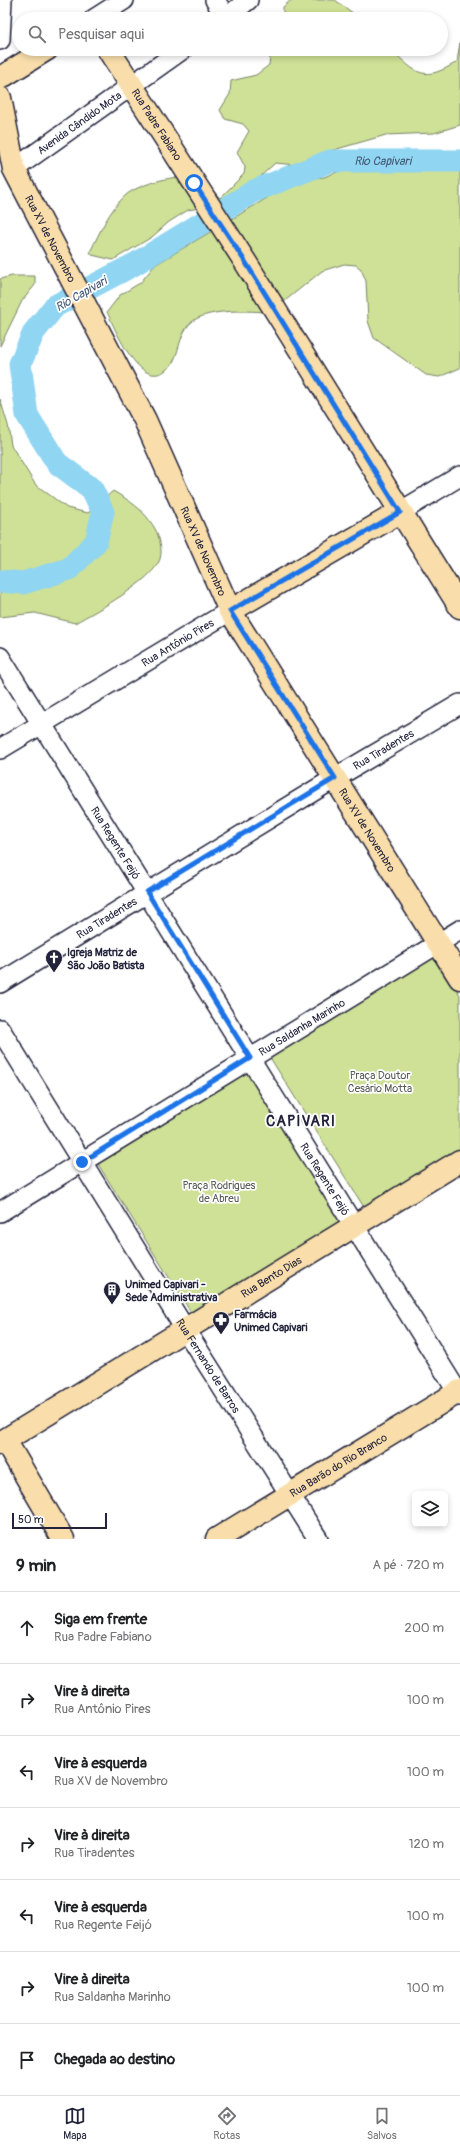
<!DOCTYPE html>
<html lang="pt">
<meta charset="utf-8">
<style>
:root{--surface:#fff;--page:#f6f6f6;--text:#202124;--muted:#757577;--line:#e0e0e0;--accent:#22223b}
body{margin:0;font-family:Pangolin,sans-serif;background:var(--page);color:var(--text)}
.controls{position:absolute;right:12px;bottom:12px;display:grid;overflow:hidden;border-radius:6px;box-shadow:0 2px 6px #0003}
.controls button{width:36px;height:36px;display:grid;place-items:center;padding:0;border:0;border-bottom:1px solid var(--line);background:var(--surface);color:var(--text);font:20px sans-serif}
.scale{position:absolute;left:12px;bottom:10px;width:95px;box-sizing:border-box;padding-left:4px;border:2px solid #22223b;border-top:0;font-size:11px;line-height:14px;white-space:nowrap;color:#22223b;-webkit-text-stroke:3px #fff;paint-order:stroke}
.stop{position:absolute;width:12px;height:12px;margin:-9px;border:3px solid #1a73e8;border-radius:50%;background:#fff}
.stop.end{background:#1a73e8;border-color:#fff;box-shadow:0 1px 4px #0008}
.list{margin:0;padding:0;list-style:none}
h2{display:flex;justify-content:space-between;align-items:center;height:52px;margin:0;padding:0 16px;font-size:17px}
h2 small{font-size:13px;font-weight:400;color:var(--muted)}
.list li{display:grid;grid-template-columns:26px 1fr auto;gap:12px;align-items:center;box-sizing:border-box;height:72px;padding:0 16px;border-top:1px solid var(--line)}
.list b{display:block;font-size:15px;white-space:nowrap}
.list p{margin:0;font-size:13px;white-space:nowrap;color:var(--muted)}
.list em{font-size:13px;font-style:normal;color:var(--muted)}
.icon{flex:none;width:22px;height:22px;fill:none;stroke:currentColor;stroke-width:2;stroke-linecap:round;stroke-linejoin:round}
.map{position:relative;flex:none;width:460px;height:1539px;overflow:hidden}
.search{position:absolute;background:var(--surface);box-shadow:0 2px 6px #0003;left:12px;right:12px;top:12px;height:44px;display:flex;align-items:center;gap:10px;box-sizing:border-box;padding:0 14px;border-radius:22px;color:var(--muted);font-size:15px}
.sheet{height:556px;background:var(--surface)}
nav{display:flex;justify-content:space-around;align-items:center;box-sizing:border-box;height:56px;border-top:1px solid var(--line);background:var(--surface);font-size:11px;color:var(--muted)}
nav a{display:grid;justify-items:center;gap:2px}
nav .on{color:var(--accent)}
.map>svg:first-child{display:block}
.green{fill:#cee196;stroke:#788268}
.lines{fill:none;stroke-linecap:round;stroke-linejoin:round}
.river{stroke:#90d5f2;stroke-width:23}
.minor-casing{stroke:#22223b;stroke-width:22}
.major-casing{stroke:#22223b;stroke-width:25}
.minor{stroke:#fff;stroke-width:19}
.major{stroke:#f9deab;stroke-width:22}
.route{stroke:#1a73e8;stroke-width:5}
.labels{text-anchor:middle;stroke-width:3.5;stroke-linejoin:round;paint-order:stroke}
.street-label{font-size:11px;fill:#22223b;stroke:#fff}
.poi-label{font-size:11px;font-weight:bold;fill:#22223b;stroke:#fff;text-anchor:start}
.park-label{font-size:11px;fill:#565b56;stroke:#fff}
.water-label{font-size:12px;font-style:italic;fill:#435872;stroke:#fff}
.district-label{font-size:15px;font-weight:bold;letter-spacing:1px;fill:#22223b;stroke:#fff}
</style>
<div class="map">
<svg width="460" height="1539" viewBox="0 0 460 1539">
<rect width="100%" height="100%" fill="#fff"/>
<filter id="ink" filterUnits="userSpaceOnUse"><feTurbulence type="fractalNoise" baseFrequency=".025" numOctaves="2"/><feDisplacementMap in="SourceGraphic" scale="8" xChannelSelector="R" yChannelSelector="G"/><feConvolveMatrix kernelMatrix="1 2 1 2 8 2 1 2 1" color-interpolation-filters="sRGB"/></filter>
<g filter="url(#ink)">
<!-- green -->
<path class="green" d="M291,0H335L361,19H283V7Z
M460,42V125L434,133L386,135L330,151L310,163L296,165L275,163L261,176L248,192L229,203L188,210L169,222L152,237L113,260L92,255L90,252C100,232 109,210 126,195C137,185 178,173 193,178C204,182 212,189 220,198L244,174L245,167L237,152L249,131L243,124L225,119L220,110L230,94L231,81L256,75L269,65L271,49H391C417,75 424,82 457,62Z
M391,164L460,167V368L439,377L426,375L374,338L368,321L366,281L361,269L356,265L344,264L322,271L286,300L277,313C255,311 216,308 196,319C179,329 181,349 172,364C171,366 168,368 166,370C140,391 115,329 107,312L120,295L140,283L155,265L292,183L302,179L324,177L345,169Z
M12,276H35V285L22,301L0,346V279Z
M0,399L8,425L11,445L35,484L67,508L88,513L113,491C130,501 143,509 154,527C159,535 163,549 160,559C152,582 96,611 75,623L35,613L0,617Z
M434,953L460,995V1154L367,1212L269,1056Z
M245,1068L341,1222L192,1314L96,1161Z"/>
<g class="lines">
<!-- river -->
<path class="river" id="s1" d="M0,581L23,583L69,569L96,542L103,512L92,489L57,463L27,415L20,364L34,332L55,306L135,264L254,191L330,161H460"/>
<defs>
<g id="minor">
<path d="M215,0L226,18"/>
<path d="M94,19L124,0"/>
<path d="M225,19L248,0"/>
<path d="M0,40L2,0"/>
<path id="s2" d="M14,169L183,49"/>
<path d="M400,512L460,476"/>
<path id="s3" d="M0,657L460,1396"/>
<path id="s4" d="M0,749L230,611"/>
<path id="s5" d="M0,983L335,778L460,704"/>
<path id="s6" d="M0,1029L185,1329L318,1539"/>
<path id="s7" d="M0,1212L460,930"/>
</g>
<g id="major">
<path id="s8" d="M108,49L246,263L460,607"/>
<path d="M0,78L47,49"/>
<path id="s9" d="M0,98L14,169L145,420L230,611L460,978"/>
<path d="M230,611L400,512"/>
<path d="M5,1440L63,1539"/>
<path id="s10" d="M0,1443L460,1161"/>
<path id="s11" d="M217,1539L460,1391"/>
</g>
</defs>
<!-- minor casing -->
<use href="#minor" class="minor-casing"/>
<!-- major casing -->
<use href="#major" class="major-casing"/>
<!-- minor -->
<use href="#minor" class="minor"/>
<!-- major -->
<use href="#major" class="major"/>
</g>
</g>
<g class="lines" filter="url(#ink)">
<!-- route -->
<path class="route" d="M82,1162L250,1058L147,892L335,778L230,611L400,512L246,263L194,183"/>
</g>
<!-- icons -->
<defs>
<symbol id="church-pin" viewBox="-11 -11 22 30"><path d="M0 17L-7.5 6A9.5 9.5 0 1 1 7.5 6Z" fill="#22223b" stroke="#fff"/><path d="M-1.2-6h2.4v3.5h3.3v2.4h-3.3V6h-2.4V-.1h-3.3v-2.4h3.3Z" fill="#fff"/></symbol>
<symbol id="building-pin" viewBox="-11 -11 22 30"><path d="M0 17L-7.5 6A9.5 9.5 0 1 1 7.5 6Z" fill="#22223b" stroke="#fff"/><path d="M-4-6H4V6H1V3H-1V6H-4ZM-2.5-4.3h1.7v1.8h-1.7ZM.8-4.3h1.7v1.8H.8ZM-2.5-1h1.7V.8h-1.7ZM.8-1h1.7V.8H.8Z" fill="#fff"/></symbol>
<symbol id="pharmacy-pin" viewBox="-11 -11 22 30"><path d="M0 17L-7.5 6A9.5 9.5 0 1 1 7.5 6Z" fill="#22223b" stroke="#fff"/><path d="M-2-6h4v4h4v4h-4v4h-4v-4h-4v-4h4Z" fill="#fff"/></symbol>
</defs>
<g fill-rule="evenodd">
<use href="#church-pin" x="44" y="948" width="20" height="27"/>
<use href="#building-pin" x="102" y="1280" width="20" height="27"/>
<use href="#pharmacy-pin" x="211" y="1310" width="20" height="27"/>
</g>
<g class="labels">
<!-- street labels -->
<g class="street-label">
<text dy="4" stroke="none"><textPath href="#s2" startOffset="80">Avenida Cândido Mota</textPath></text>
<text dy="4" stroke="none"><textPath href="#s8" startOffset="90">Rua Padre Fabiano</textPath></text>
<text dy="4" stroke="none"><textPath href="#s9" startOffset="151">Rua XV de Novembro</textPath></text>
<text dy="4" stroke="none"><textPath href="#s9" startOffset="499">Rua XV de Novembro</textPath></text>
<text dy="4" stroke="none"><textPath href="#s4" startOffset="207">Rua Antônio Pires</textPath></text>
<text dy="4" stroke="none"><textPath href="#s5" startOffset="449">Rua Tiradentes</textPath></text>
<text dy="4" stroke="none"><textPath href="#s9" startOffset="823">Rua XV de Novembro</textPath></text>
<text dy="4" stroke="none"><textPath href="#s3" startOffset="219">Rua Regente Feijó</textPath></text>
<text dy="4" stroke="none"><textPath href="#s5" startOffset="125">Rua Tiradentes</textPath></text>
<text dy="4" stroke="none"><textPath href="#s7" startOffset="354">Rua Saldanha Marinho</textPath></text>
<text dy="4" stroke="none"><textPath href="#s3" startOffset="615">Rua Regente Feijó</textPath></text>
<text dy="4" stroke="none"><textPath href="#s10" startOffset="318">Rua Bento Dias</textPath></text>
<text dy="4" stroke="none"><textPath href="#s6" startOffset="396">Rua Fernando de Barros</textPath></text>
<text dy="4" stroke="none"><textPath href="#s11" startOffset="142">Rua Barão do Rio Branco</textPath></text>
</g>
<!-- poi labels -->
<g class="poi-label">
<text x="67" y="956">Igreja Matriz de<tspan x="67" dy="13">São João Batista</tspan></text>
<text x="125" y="1288">Unimed Capivari -<tspan x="125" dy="13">Sede Administrativa</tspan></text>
<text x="234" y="1318">Farmácia<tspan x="234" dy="13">Unimed Capivari</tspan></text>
</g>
<!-- park labels -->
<g class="park-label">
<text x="380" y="1079">Praça Doutor<tspan x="380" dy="13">Cesário Motta</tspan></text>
<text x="219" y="1189">Praça Rodrigues<tspan x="219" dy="13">de Abreu</tspan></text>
</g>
<!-- water labels -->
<g class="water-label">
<text dy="4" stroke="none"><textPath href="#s1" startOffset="750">Rio Capivari</textPath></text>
<text transform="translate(81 294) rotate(-30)" y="4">Rio Capivari</text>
</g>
<!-- district labels -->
<g class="district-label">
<text x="301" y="1126">CAPIVARI</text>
</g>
</g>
</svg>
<div class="controls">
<button><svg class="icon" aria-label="layers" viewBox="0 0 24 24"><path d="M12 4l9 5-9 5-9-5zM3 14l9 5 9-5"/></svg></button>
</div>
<div class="scale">50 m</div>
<div class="stop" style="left:194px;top:183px"></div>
<div class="stop end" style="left:82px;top:1162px"></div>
<div class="search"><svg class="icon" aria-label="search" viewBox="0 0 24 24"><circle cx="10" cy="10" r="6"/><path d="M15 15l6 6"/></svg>Pesquisar aqui</div>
</div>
<section class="sheet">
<h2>9 min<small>A pé · 720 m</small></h2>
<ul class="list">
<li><svg class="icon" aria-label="ahead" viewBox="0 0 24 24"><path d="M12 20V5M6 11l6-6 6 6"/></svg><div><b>Siga em frente</b><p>Rua Padre Fabiano</p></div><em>200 m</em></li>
<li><svg class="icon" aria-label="right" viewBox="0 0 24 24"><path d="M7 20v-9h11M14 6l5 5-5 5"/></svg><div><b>Vire à direita</b><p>Rua Antônio Pires</p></div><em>100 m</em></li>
<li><svg class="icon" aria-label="left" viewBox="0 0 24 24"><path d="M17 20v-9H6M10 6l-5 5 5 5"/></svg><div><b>Vire à esquerda</b><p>Rua XV de Novembro</p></div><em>100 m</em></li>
<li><svg class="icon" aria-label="right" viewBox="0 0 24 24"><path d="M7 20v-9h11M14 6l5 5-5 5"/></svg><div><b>Vire à direita</b><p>Rua Tiradentes</p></div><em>120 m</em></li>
<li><svg class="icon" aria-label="left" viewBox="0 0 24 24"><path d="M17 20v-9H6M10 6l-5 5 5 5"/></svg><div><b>Vire à esquerda</b><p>Rua Regente Feijó</p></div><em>100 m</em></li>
<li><svg class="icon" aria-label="right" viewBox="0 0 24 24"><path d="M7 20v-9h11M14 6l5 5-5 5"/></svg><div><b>Vire à direita</b><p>Rua Saldanha Marinho</p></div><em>100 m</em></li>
<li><svg class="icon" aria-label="arrive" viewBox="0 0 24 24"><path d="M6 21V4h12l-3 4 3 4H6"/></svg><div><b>Chegada ao destino</b></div></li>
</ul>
</section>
<nav>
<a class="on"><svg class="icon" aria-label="map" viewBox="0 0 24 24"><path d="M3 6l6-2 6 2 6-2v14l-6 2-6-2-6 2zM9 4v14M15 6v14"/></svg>Mapa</a>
<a><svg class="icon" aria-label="directions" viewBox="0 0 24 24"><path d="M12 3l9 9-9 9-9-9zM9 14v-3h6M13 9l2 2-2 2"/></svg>Rotas</a>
<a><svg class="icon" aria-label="saved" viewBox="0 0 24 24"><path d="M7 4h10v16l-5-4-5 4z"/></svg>Salvos</a>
</nav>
